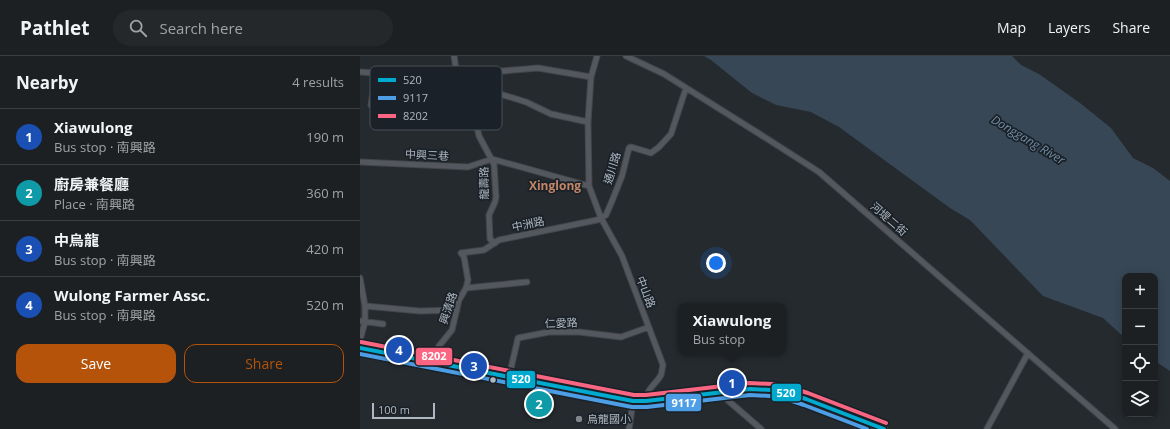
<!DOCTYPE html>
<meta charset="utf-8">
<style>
:root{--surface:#1c2023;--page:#25282b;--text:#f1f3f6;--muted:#a0a3a6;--line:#3a3e41;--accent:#b45309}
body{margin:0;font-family:"Open Sans","Noto Sans TC",sans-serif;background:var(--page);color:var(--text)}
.controls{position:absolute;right:12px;bottom:12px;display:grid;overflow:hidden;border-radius:8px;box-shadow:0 2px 10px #0003}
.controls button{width:36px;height:36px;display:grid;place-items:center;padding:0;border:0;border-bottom:1px solid var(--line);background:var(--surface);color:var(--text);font:20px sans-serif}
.scale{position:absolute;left:12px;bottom:10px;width:63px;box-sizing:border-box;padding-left:4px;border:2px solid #afb7c1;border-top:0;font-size:11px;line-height:14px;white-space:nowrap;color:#afb7c1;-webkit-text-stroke:3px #1a2128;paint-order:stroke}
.you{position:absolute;left:356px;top:207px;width:14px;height:14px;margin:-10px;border:3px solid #fff;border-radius:50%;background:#1a73e8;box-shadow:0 0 0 6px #1a73e833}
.badge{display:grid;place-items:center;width:26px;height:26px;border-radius:50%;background:var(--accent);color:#fff;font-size:13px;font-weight:700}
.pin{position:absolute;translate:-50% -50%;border:2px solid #fff;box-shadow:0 1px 4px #0006}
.popup{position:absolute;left:318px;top:247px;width:108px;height:52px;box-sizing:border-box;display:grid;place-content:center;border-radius:8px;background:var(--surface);filter:drop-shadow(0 1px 3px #0005);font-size:13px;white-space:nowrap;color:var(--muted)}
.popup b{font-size:15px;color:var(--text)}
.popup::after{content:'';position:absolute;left:50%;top:100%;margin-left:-8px;border:8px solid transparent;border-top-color:var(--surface)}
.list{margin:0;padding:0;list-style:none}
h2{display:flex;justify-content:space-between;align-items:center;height:52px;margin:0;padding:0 16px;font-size:17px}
h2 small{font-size:13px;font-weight:400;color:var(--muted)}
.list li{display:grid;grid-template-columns:26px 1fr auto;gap:12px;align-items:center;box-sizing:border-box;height:56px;padding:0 16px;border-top:1px solid var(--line)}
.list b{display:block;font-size:15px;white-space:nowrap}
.list p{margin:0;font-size:13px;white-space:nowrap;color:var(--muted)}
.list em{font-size:13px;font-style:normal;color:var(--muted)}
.actions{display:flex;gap:8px;padding:12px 16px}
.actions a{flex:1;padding:9px 0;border:1px solid var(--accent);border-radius:12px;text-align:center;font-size:14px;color:var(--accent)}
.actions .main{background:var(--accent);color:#fff}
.icon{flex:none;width:22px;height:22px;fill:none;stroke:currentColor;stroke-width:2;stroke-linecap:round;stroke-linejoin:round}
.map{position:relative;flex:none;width:810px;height:373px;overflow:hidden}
header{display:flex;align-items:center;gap:24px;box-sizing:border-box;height:56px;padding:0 20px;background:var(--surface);border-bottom:1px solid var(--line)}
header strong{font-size:19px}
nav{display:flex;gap:22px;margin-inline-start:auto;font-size:14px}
.search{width:280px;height:36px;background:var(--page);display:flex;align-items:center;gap:10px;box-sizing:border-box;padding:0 14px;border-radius:22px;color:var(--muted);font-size:15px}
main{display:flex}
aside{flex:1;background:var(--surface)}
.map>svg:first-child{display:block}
.water{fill:#374756}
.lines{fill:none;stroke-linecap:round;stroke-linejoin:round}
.minor-casing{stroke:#42464a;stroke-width:7}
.major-casing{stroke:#43474c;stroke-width:8}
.minor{stroke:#54585e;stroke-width:5}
.major{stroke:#575b5f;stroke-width:6}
.bus-1-casing{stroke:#1a2128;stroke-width:7}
.bus-2-casing{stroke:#1a2128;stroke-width:7}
.bus-3-casing{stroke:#1a2128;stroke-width:7}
.bus-1{stroke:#00a9ce;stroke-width:4}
.bus-2{stroke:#4d9ee5;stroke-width:4}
.bus-3{stroke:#fa6682;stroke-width:4}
.bus-dot{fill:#afb7c1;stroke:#1a2128;stroke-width:1.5}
.poi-dot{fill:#7f868e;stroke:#1a2128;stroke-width:1.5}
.labels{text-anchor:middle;stroke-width:3.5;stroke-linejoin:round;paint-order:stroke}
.street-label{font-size:11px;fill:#afb7c1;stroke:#1a2128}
.poi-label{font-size:11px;fill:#afb7c1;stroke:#1a2128;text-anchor:start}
.water-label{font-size:12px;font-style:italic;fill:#728ba1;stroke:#1a2128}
.neighbourhood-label{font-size:12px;font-weight:bold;fill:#c48566;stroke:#1a2128}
.key{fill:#1a2128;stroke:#474e56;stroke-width:1}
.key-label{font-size:11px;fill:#afb7c1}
.line-badge{stroke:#1a2128;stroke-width:1.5}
.badge-label{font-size:11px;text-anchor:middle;font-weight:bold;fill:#fff}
</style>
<header>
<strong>Pathlet</strong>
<div class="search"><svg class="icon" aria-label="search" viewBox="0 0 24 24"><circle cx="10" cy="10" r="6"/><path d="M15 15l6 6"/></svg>Search here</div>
<nav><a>Map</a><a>Layers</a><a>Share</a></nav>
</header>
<main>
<aside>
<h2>Nearby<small>4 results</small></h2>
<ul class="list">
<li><span class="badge" style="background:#1a4fb4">1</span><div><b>Xiawulong</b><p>Bus stop · 南興路</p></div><em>190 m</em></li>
<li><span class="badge" style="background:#0f9aa8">2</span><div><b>廚房兼餐廳</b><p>Place · 南興路</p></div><em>360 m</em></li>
<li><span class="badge" style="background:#1a4fb4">3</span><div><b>中烏龍</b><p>Bus stop · 南興路</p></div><em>420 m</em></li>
<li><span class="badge" style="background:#1a4fb4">4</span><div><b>Wulong Farmer Assc.</b><p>Bus stop · 南興路</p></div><em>520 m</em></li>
</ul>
<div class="actions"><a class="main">Save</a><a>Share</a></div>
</aside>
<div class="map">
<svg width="810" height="373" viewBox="0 0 810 373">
<rect width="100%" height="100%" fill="#252a2f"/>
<!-- water -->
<path class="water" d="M344,0H652L661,9L679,18L720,47L751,72L773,102L793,112L810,125V315L795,305V220H765V282L743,262L683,240L610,164L590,152L479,71L451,56L416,49L392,37L351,4Z"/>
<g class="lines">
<defs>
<path id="minor" d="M94,0L98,25L115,62L119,80L134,108L136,141L135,146L129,159L130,183L135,187
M266,0L304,18L406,82L459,116L755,373
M96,11L98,13L131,16L178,12L231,21L237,0
M0,16L43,19
M231,21L228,66L229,130L241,162L262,200L303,309C302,312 302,316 301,319C295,330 285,332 287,348
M98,25L166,46L191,58L228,66
M11,49L16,18
M0,106L108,111L132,103L229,130
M0,222L5,250V266L0,284
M106,232L167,226
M5,250L60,255L97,254
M0,265L23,268
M70,309L79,290L92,274L99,244L106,232L108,224L104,201L101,197L124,194L139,184L237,164L246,159L252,145L262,120L269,92L271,91L291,97L299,91L311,78L326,32
M148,325L158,282L189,276H219L261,281L289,271
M363,338L364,341L401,373
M269,373L273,346
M627,373L668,297"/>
<path id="major" d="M0,292L240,339L273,345H286L390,333L411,334L427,337L446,343L524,373
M0,297L28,302
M45,305L87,313
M227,341L273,349L307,347
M344,343C367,341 392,335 415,339C446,345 477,361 507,373"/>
</defs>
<!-- minor casing -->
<use href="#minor" class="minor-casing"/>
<!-- major casing -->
<use href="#major" class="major-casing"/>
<!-- minor -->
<use href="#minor" class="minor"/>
<!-- major -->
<use href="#major" class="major"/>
<defs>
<path id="bus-1" d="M0,292L273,345H286L390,333L411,334L427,337L446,343L524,373"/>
<path id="bus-2" d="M0,298L272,351H287L390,339L410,340L426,343L444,349L507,373"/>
<path id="bus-3" d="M1,286L274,339H286L389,327L412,328L429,331L448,337L526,367"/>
</defs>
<!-- bus-1 casing -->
<use href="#bus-1" class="bus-1-casing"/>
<!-- bus-2 casing -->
<use href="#bus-2" class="bus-2-casing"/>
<!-- bus-3 casing -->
<use href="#bus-3" class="bus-3-casing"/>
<!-- bus-1 -->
<use href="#bus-1" class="bus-1"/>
<!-- bus-2 -->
<use href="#bus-2" class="bus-2"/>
<!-- bus-3 -->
<use href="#bus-3" class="bus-3"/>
</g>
<!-- markers -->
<circle class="bus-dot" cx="133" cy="324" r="3.5"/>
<circle class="poi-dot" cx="219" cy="363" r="4"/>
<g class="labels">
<!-- street labels -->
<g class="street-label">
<text transform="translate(67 99) rotate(3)" y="4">中興三巷</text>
<text transform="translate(252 112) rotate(-73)" y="4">通川路</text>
<text transform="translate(124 127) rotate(-91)" y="4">龍壽路</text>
<text transform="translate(529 163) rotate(41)" y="4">河堤二街</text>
<text transform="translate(168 168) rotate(-12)" y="4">中洲路</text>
<text transform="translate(286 236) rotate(69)" y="4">中山路</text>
<text transform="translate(88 252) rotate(-71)" y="4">興清路</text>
<text transform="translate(201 267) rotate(-2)" y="4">仁愛路</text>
</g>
<!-- poi labels -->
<g class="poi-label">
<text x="227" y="367">烏龍國小</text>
</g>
<!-- water labels -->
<g class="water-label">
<text transform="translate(668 84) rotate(31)" y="4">Donggang River</text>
</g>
<!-- neighbourhood labels -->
<g class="neighbourhood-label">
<text x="195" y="134">Xinglong</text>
</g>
</g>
<!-- legend -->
<rect x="10" y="10" width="132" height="64" rx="6" class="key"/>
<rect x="18" y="22" width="18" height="4" fill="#00a9ce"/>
<rect x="18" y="40" width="18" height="4" fill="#4d9ee5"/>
<rect x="18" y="58" width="18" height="4" fill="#fa6682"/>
<g class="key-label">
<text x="43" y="28">520</text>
<text x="43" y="46">9117</text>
<text x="43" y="64">8202</text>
</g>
<g class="line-badge">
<rect x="55" y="291" width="38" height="19" rx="4" fill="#fa6682"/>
<rect x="146" y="314" width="30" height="19" rx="4" fill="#00a9ce"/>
<rect x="411" y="327" width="31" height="19" rx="4" fill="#00a9ce"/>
<rect x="305" y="337" width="37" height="19" rx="4" fill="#4d9ee5"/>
</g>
<g class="badge-label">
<text x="74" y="304">8202</text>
<text x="161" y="327">520</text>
<text x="426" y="341">520</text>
<text x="324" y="351">9117</text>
</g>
</svg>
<div class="controls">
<button>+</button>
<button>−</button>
<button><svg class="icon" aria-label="locate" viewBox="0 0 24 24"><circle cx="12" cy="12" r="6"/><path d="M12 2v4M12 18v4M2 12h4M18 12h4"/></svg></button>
<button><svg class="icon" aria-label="layers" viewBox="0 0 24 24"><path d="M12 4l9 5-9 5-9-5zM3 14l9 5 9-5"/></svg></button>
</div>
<div class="scale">100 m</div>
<div class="you"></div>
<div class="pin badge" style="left:372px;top:327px;background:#1a4fb4">1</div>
<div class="popup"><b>Xiawulong</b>Bus stop</div>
<div class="pin badge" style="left:179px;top:348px;background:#0f9aa8">2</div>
<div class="pin badge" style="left:114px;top:310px;background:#1a4fb4">3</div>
<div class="pin badge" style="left:39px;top:294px;background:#1a4fb4">4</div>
</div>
</main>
